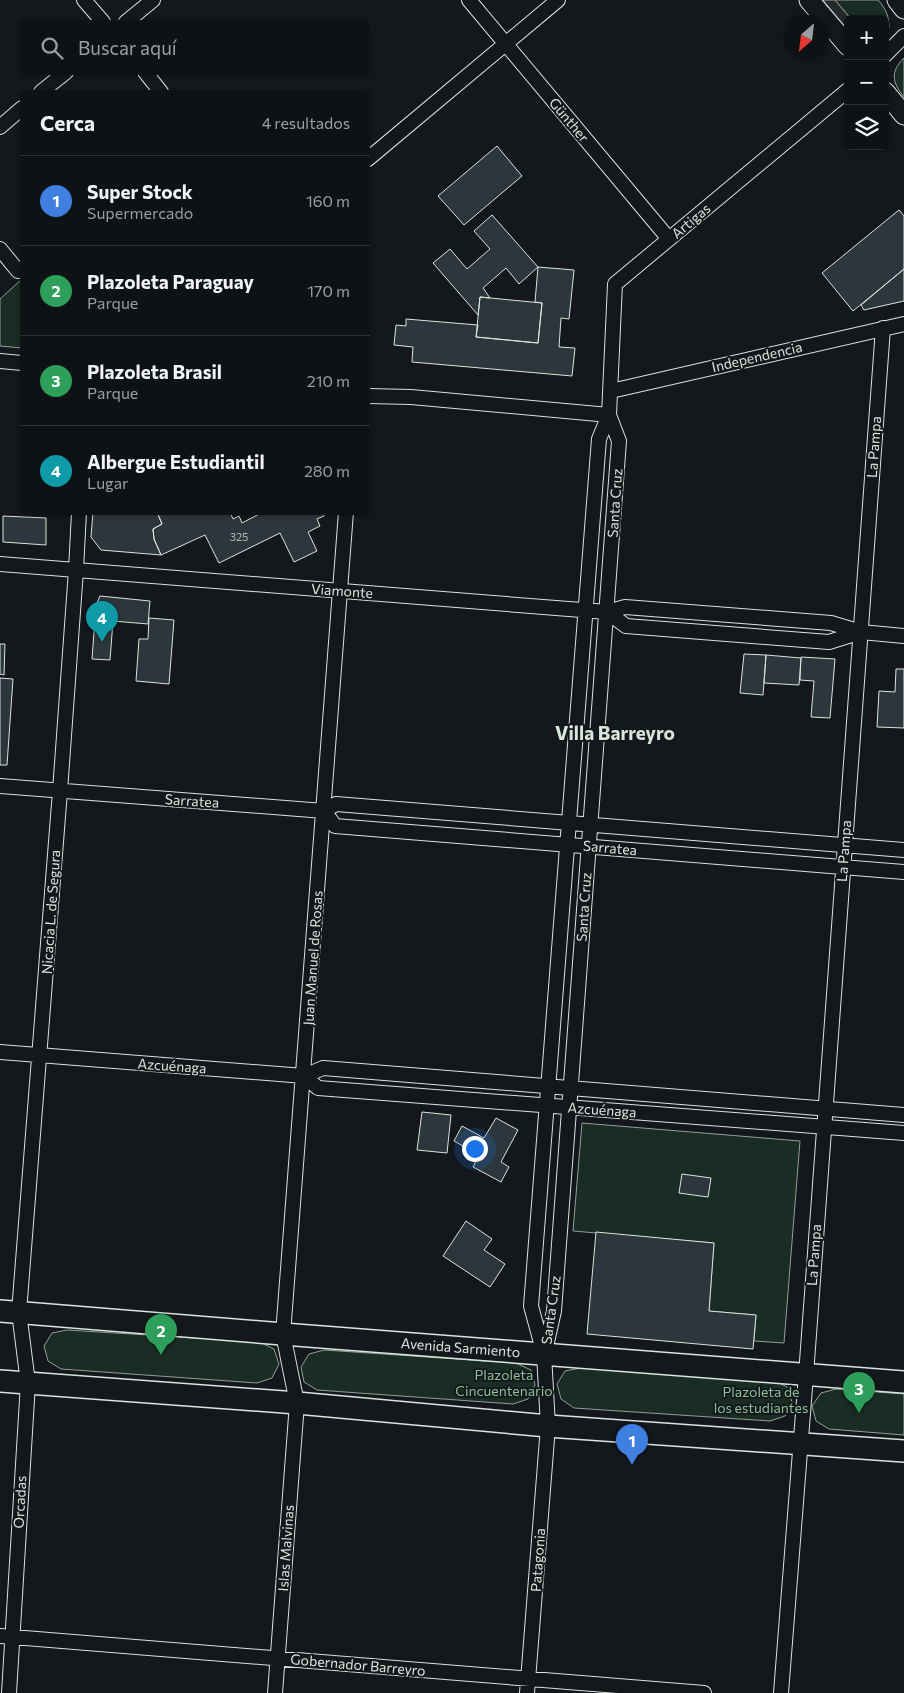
<!DOCTYPE html>
<html lang="es">
<meta charset="utf-8">
<style>
:root{--surface:#0f1215;--page:#1d2022;--text:#f1f3f6;--muted:#9b9ea0;--line:#2f3234;--accent:#1a73e8}
body{margin:0;font-family:Commissioner,sans-serif;background:var(--page);color:var(--text)}
.controls{position:absolute;right:15px;top:15px;display:grid;overflow:hidden;border-radius:8px;box-shadow:0 1px 4px #0004}
.controls button{width:45px;height:45px;display:grid;place-items:center;padding:0;border:0;border-bottom:1px solid var(--line);background:var(--surface);color:var(--text);font:25px sans-serif}
.compass{position:absolute;left:784px;top:15px;width:45px;height:45px;border-radius:50%;background:var(--surface);box-shadow:0 1px 4px #0004;rotate:208deg}
.you{position:absolute;left:474px;top:1148px;width:18px;height:18px;margin:-12px;border:4px solid #fff;border-radius:50%;background:#1a73e8;box-shadow:0 0 0 8px #1a73e833}
.badge{display:grid;place-items:center;width:32px;height:32px;border-radius:50%;background:var(--accent);color:#fff;font-size:16px;font-weight:700}
.pin{position:absolute;translate:-50% -41px;filter:drop-shadow(0 1px 2px #0008)}
.pin::after{content:'';position:absolute;top:26px;width:18px;height:15px;background:inherit;clip-path:polygon(0 0,100% 0,50% 100%)}
.list{margin:0;padding:0;list-style:none}
h2{display:flex;justify-content:space-between;align-items:center;height:65px;margin:0;padding:0 20px;font-size:21px}
h2 small{font-size:16px;font-weight:400;color:var(--muted)}
.list li{display:grid;grid-template-columns:32px 1fr auto;gap:15px;align-items:center;box-sizing:border-box;height:90px;padding:0 20px;border-top:1px solid var(--line)}
.list b{display:block;font-size:19px;white-space:nowrap}
.list p{margin:0;font-size:16px;white-space:nowrap;color:var(--muted)}
.list em{font-size:16px;font-style:normal;color:var(--muted)}
.icon{flex:none;width:28px;height:28px;fill:none;stroke:currentColor;stroke-width:2;stroke-linecap:round;stroke-linejoin:round}
.map{position:relative;flex:none;width:904px;height:1693px;overflow:hidden}
.search{position:absolute;background:var(--surface);box-shadow:0 1px 4px #0004;left:20px;top:20px;width:350px;height:55px;display:flex;align-items:center;gap:12px;box-sizing:border-box;padding:0 18px;border-radius:8px;color:var(--muted);font-size:19px}
.panel{position:absolute;background:var(--surface);box-shadow:0 1px 4px #0004;left:20px;top:90px;width:350px;height:425px;border-radius:8px}
.map>svg:first-child{display:block}
.green{fill:#1a2d24;stroke:#939e99}
.parking{fill:#24282b;stroke:#939e99}
.building{fill:#2c363c;stroke:#d8e6dc}
.lines{fill:none;stroke-linecap:round;stroke-linejoin:round}
.street-casing{stroke:#d8e6dc;stroke-width:16}
.secondary-casing{stroke:#d8e6dc;stroke-width:21}
.primary-casing{stroke:#d8e6dc;stroke-width:24}
.street{stroke:#14181c;stroke-width:14}
.secondary{stroke:#14181c;stroke-width:19}
.primary{stroke:#14181c;stroke-width:21}
.labels{text-anchor:middle;stroke-width:4;stroke-linejoin:round;paint-order:stroke}
.number-label{font-size:11px;fill:#adbab4}
.street-label{font-size:14px;fill:#d8e6dc;stroke:#14181c}
.park-label{font-size:14px;fill:#8ac095;stroke:#14181c}
.district-label{font-size:19px;font-weight:bold;fill:#d8e6dc;stroke:#14181c}
</style>
<div class="map">
<svg width="904" height="1693" viewBox="0 0 904 1693">
<rect width="100%" height="100%" fill="#14181c"/>
<!-- green -->
<path class="green" d="M835,0H878C886,9 889,16 889,28L885,33V19H851Z
M904,58V97C892,82 890,72 904,58Z
M22,279V348L0,346V299Z
M582,1123L800,1141L784,1343L754,1341L756,1315L709,1311L714,1243L573,1231Z
M67,1330L260,1342L274,1349L279,1364L272,1378L257,1383L61,1369L48,1361L44,1346L52,1333Z
M324,1350L516,1363L531,1370L535,1385L528,1399L513,1404L317,1390L304,1382L301,1367L309,1354Z
M581,1368L773,1380L787,1387L792,1402L785,1416L770,1421L574,1408L561,1399L557,1384L565,1371Z
M836,1389L904,1394V1435L829,1429L816,1421L812,1406L821,1393Z"/>
<!-- parking -->
<path class="parking" d="M823,0H835L851,19H848V30Z"/>
<!-- building -->
<path class="building" d="M497,146L522,176L464,225L438,196Z
M899,210L904,216V269L853,311L822,273Z
M492,215L538,267L519,284L506,268L483,288L490,298L480,297L478,315L433,263L450,249L467,269L490,249L474,231Z
M538,267L574,270L569,319L561,318L559,347L575,348L572,376L412,362L413,347L394,345L396,325L406,326V319L478,325L476,337L538,343L542,303L535,302Z
M904,269V301L864,310L861,305Z
M480,297L542,303L538,343L476,337Z
M93,512H157L162,524L153,529L154,539L161,555L101,550L91,537Z
M157,512H230L233,519L239,516L242,523L263,512H323L324,516L317,519L320,526L308,532L317,551L294,562L280,533L219,563L205,535L161,555L154,539L153,529L162,524Z
M3,516L46,518V545L3,542Z
M100,596L150,601L148,624L113,621L110,660L92,659L96,605Z
M149,618L174,620L169,684L136,681L139,639H148Z
M0,644H5L4,675L0,674Z
M744,654L766,655L763,695L740,693Z
M766,655L801,658L799,685L764,683Z
M801,657L835,659L830,718L811,717L814,681L800,680Z
M896,669H904V728L877,727L879,691L895,692Z
M0,678L13,679L7,765H0Z
M422,1112L451,1115L447,1153L417,1150Z
M496,1118L518,1130L501,1162L509,1167L501,1182L473,1167L479,1155L454,1141L462,1126L484,1138Z
M682,1174L711,1178L708,1197L679,1193Z
M466,1221L492,1239L484,1250L505,1264L490,1287L443,1256Z
M596,1232L714,1243L709,1311L756,1315L753,1349L587,1334Z"/>
<g class="lines">
<defs>
<path id="street" d="M84,0L103,22
M469,0L669,239
M126,22L153,0
M885,55L904,36
M145,72L161,92
M41,92L66,72
M0,127L22,108
M368,159L558,0
M0,249L18,271
M0,361L22,363
M611,391L904,324
M368,396L411,397L609,415
M0,564L607,612L625,607L831,623L861,632L904,636
M607,612L626,626L829,642L861,632
M0,786L324,811L336,804L904,850
M324,811L335,826L904,872
M0,1052L304,1076L323,1068L904,1115
M304,1076L318,1088L904,1133
M545,1351L554,1311L619,441L609,415
M0,1636L704,1693
M9,1693L28,1383L19,1312L60,791L76,570L79,512
M275,1693L297,1403L283,1334L346,512
M527,1693L548,1426L544,1354L531,1306L599,439L609,415L615,284L848,90
M781,1693L806,1375L883,328"/>
<path id="secondary" d="M809,0L848,46
M897,0L904,9
M885,92L904,115"/>
<g id="primary">
<path id="s1" d="M0,1311L283,1334L904,1382"/>
<path d="M0,1381L297,1403L548,1426L904,1451"/>
</g>
</defs>
<!-- street casing -->
<use href="#street" class="street-casing"/>
<!-- secondary casing -->
<use href="#secondary" class="secondary-casing"/>
<!-- primary casing -->
<use href="#primary" class="primary-casing"/>
<!-- street -->
<use href="#street" class="street"/>
<!-- secondary -->
<use href="#secondary" class="secondary"/>
<!-- primary -->
<use href="#primary" class="primary"/>
</g>
<g class="labels">
<!-- number labels -->
<g class="number-label">
<text x="239" y="541">325</text>
</g>
<!-- street labels -->
<g class="street-label">
<text transform="translate(569 120) rotate(50)" y="5">Günther</text>
<text transform="translate(691 221) rotate(-40)" y="5">Artigas</text>
<text transform="translate(757 357) rotate(-13)" y="5">Independencia</text>
<text transform="translate(874 447) rotate(-86)" y="5">La Pampa</text>
<text transform="translate(615 503) rotate(-86)" y="5">Santa Cruz</text>
<text transform="translate(342 591) rotate(4)" y="5">Viamonte</text>
<text transform="translate(192 801) rotate(4)" y="5">Sarratea</text>
<text transform="translate(610 848) rotate(5)" y="5">Sarratea</text>
<text transform="translate(844 851) rotate(-86)" y="5">La Pampa</text>
<text transform="translate(584 907) rotate(-86)" y="5">Santa Cruz</text>
<text transform="translate(51 912) rotate(-86)" y="5">Nicacia L. de Segura</text>
<text transform="translate(313 958) rotate(-86)" y="5">Juan Manuel de Rosas</text>
<text transform="translate(172 1066) rotate(4)" y="5">Azcuénaga</text>
<text transform="translate(602 1110) rotate(4)" y="5">Azcuénaga</text>
<text transform="translate(814 1255) rotate(-86)" y="5">La Pampa</text>
<text transform="translate(551 1310) rotate(-82)" y="5">Santa Cruz</text>
<text dy="5" stroke="none"><textPath href="#s1" startOffset="462">Avenida Sarmiento</textPath></text>
<text transform="translate(20 1502) rotate(-87)" y="5">Orcadas</text>
<text transform="translate(286 1548) rotate(-86)" y="5">Islas Malvinas</text>
<text transform="translate(538 1560) rotate(-86)" y="5">Patagonia</text>
<text transform="translate(358 1665) rotate(5)" y="5">Gobernador Barreyro</text>
</g>
<!-- park labels -->
<g class="park-label">
<text x="504" y="1380">Plazoleta<tspan x="504" dy="16">Cincuentenario</tspan></text>
<text x="761" y="1397">Plazoleta de<tspan x="761" dy="16">los estudiantes</tspan></text>
</g>
<!-- district labels -->
<g class="district-label">
<text x="615" y="740">Villa Barreyro</text>
</g>
</g>
</svg>
<div class="controls">
<button>+</button>
<button>−</button>
<button><svg class="icon" aria-label="layers" viewBox="0 0 24 24"><path d="M12 4l9 5-9 5-9-5zM3 14l9 5 9-5"/></svg></button>
</div>
<svg class="compass" viewBox="-18 -18 36 36"><path d="M0-13l5 13h-10z" fill="#e53935"/><path d="M0 13l5-13h-10z" fill="#9b9ea0"/></svg>
<div class="you"></div>
<div class="pin badge" style="left:632px;top:1465px;background:#3f7fe0">1</div>
<div class="pin badge" style="left:161px;top:1355px;background:#2e9e5b">2</div>
<div class="pin badge" style="left:859px;top:1413px;background:#2e9e5b">3</div>
<div class="pin badge" style="left:102px;top:642px;background:#0f9aa8">4</div>
<div class="search"><svg class="icon" aria-label="search" viewBox="0 0 24 24"><circle cx="10" cy="10" r="6"/><path d="M15 15l6 6"/></svg>Buscar aquí</div>
<section class="panel">
<h2>Cerca<small>4 resultados</small></h2>
<ul class="list">
<li><span class="badge" style="background:#3f7fe0">1</span><div><b>Super Stock</b><p>Supermercado</p></div><em>160 m</em></li>
<li><span class="badge" style="background:#2e9e5b">2</span><div><b>Plazoleta Paraguay</b><p>Parque</p></div><em>170 m</em></li>
<li><span class="badge" style="background:#2e9e5b">3</span><div><b>Plazoleta Brasil</b><p>Parque</p></div><em>210 m</em></li>
<li><span class="badge" style="background:#0f9aa8">4</span><div><b>Albergue Estudiantil</b><p>Lugar</p></div><em>280 m</em></li>
</ul>
</section>
</div>
